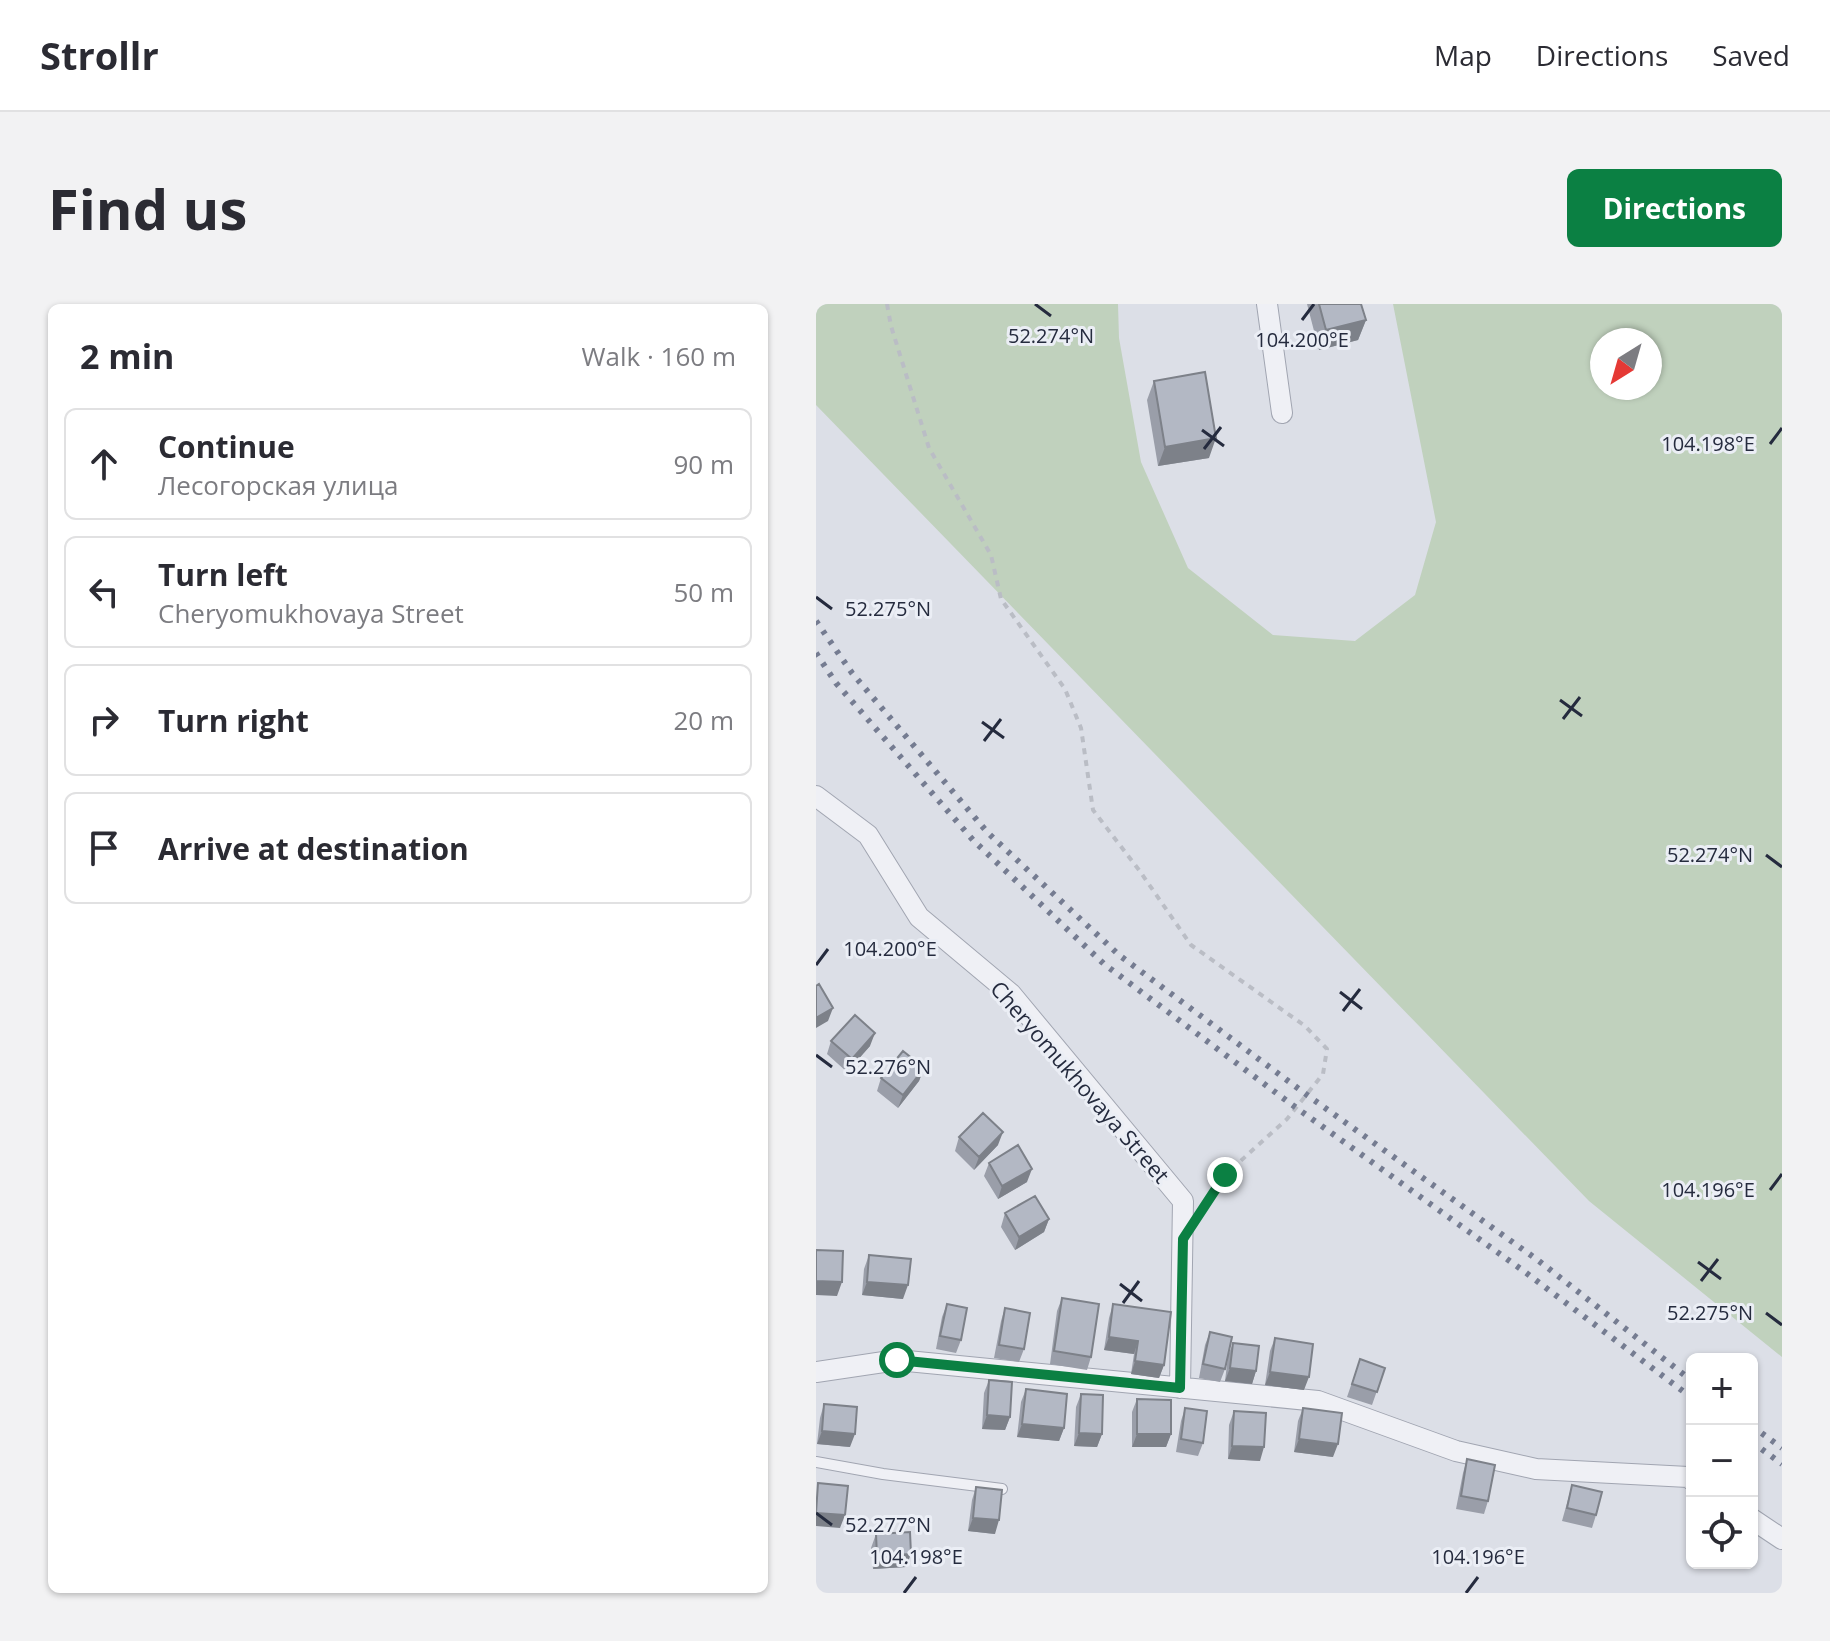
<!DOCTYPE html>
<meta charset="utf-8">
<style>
:root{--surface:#fff;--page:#f2f2f3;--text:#2b2b33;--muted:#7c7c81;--line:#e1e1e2;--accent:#0b8043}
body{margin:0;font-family:"Open Sans",sans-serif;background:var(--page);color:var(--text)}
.controls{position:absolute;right:24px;bottom:24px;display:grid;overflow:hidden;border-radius:12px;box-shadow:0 2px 6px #0004}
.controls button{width:72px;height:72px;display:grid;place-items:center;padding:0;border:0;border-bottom:2px solid var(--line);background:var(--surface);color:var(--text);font:40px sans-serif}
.compass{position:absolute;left:774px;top:24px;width:72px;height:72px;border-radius:50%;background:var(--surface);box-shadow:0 2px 6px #0004;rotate:217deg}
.stop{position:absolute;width:24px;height:24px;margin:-18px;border:6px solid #0b8043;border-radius:50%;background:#fff}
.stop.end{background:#0b8043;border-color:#fff;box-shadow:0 2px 8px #0008}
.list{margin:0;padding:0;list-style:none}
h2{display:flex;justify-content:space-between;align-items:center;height:104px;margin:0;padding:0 32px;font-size:34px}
h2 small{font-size:26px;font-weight:400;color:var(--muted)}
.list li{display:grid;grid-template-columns:52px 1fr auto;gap:24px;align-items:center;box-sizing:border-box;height:112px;margin:0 16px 16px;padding:0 16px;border:2px solid var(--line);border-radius:12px}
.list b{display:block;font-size:30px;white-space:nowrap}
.list p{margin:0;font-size:26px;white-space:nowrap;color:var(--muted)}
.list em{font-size:26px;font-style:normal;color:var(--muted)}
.icon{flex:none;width:44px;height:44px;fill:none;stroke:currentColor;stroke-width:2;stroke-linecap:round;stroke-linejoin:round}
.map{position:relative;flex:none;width:966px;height:1289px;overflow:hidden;border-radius:12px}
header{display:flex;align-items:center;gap:48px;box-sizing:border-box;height:112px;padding:0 40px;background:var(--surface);border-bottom:2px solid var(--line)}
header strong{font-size:38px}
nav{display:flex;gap:44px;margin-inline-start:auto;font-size:28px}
.intro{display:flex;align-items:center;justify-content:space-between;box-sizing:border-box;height:192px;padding:0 48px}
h1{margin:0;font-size:56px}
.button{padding:20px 36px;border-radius:12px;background:var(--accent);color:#fff;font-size:28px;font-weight:700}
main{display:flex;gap:48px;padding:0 48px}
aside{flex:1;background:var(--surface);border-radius:12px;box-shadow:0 2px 6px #0004}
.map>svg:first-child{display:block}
.green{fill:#c0d1bd;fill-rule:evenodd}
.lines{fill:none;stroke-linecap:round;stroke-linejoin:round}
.service-casing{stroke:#a1a5b1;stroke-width:12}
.minor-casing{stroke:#a1a5b1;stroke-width:22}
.path{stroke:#babdc5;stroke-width:4;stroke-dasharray:6 6;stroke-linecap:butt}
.service{stroke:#eff0f5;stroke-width:10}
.minor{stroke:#eff0f5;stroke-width:20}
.rail{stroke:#757c91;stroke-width:6;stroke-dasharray:4 8;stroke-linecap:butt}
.wall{fill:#9a9ea9}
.shaded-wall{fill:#7d8189}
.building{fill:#b3b8c4;stroke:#7d8189;stroke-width:2}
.route{stroke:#0b8043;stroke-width:10}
.ticks{fill:none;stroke:#252b3e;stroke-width:3}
.labels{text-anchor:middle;stroke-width:6;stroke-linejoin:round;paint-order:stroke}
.street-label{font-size:22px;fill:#252b3e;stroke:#ebeef5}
.ticks-label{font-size:20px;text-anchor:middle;fill:#252b3e;stroke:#ebeef5;stroke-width:6;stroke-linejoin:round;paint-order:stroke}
</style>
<header>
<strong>Strollr</strong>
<nav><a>Map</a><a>Directions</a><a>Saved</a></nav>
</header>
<div class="intro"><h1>Find us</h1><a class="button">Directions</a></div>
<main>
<aside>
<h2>2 min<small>Walk · 160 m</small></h2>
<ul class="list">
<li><svg class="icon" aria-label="ahead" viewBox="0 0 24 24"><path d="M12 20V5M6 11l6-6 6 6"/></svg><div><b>Continue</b><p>Лесогорская улица</p></div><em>90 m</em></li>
<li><svg class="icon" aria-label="left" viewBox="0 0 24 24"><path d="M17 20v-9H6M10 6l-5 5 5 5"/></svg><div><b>Turn left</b><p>Cheryomukhovaya Street</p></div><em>50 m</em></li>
<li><svg class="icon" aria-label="right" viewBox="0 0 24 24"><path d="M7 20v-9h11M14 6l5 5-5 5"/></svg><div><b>Turn right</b></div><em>20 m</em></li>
<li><svg class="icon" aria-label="arrive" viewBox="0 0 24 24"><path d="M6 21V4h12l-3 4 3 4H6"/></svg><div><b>Arrive at destination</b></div></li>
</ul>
</aside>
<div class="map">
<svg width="966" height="1289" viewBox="0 0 966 1289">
<rect width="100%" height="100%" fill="#dcdfe7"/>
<!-- green -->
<path class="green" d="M0,0H302L303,34L325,158L372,264L457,331L539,337L599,291L620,218L577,0H966V1053L773,897L0,101ZM786,36H834V84H786Z"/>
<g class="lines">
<defs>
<path id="service" d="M0,1158L67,1170L186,1185"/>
<path id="minor" d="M451,0L466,109
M0,492L52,531L103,613L195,690L367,897L364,1084
M0,1068L81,1056L502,1097L640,1147L720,1165L872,1173L876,1176
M936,1215L966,1235"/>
</defs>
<!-- service casing -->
<use href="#service" class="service-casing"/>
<!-- minor casing -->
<use href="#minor" class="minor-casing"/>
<!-- path -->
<path class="path" d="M71,0L75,22L113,144L175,251L185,295L249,385L265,424L277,506L323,566L375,641L489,722L511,745L507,770L471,815L409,871L388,903"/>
<!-- service -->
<use href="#service" class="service"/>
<!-- minor -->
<use href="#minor" class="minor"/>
<!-- rail -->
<path class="rail" d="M0,317L36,369L172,529L303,651L491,791L723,957L876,1077
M0,349L20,379L157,536L288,660L475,800L709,968L876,1094
M936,1122L966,1144
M936,1138L966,1160"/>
</g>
<!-- wall -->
<path class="wall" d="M491,0H545L550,16L542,36L503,46Z
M338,77L393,154L342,162L331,96Z
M15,737L54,742L31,768L11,750Z
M108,764L103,777L82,804L61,787L65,774Z
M143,833L182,841L158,866L139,847Z
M173,859L211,878L182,895L168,872Z
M189,909L233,915L228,928L199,946L185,923Z
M53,951L87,995L46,991L48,965Z
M246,994L275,1053L271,1066L234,1060L241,1007Z
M131,1000L145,1036L140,1049L120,1045L126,1013Z
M297,1000L348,1061L343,1074L315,1070L318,1050L288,1046L293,1014Z
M189,1004L208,1045L203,1058L178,1054L185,1017Z
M394,1028L409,1065L404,1078L383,1074L389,1041Z
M459,1034L488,1086L449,1081L454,1047Z
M417,1039L440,1067L436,1080L409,1077L412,1052Z
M544,1055L569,1064L556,1101L531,1093Z
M173,1076L194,1113L189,1126L166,1125L168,1089Z
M210,1085L248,1124L243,1137L201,1133L205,1098Z
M265,1090L286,1130L281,1143L258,1142L260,1103Z
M321,1095L355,1130L350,1143H316V1108Z
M8,1100L34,1143L1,1140L4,1114Z
M369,1104L387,1139L382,1152L360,1148L365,1117Z
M487,1104L517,1153L478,1148L482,1117Z
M418,1107L444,1157L412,1155L413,1121Z
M651,1155L672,1197L668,1210L640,1205L647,1169Z
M756,1181L780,1211L776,1224L746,1217Z
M160,1183L179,1230L152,1227L156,1196Z
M60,1230L90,1263L57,1265L55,1244Z"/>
<!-- shaded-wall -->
<path class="shaded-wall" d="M550,16L542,36L503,46L510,26Z
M400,134L393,154L342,162L349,143Z
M17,704L12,717L0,724V714Z
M59,729L54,742L31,768L36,755Z
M108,764L103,777L82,804L87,791Z
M187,828L182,841L158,866L163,853Z
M216,865L211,878L182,895L186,882Z
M233,915L228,928L199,946L203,933Z
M0,977L26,978L21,992L0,991Z
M51,978L92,981L87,995L46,991Z
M293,1033L322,1037L318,1050L288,1046Z
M319,1057L348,1061L343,1074L315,1070Z
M414,1064L440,1067L436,1080L409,1077Z
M454,1068L493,1073L488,1086L449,1081Z
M171,1111L194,1113L189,1126L166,1125Z
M206,1120L248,1124L243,1137L201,1133Z
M6,1127L39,1130L34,1143L1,1140Z
M263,1129L286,1130L281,1143L258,1142Z
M321,1130H355L350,1143H316Z
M483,1135L522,1140L517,1153L478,1148Z
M416,1142L448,1143L444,1157L412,1155Z
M0,1209L29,1211L24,1224L0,1222Z
M157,1214L183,1216L179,1230L152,1227Z
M95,1250L90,1263L57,1265L61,1252Z"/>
<!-- building -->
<path class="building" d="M503,0H545L550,16L510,26Z
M389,68L400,134L349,143L338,77Z
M3,680L17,704L0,714V682Z
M39,711L59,729L36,755L15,737Z
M87,747L108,764L87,791L65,774Z
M167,809L187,828L163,853L143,833Z
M202,841L216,865L186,882L173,859Z
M219,892L233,915L203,933L189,909Z
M0,946L27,947L26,978L0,977Z
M53,951L95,955L92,981L51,978Z
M246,994L283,1000L275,1053L238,1047Z
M131,1000L151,1004L145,1036L124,1032Z
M297,1000L355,1008L348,1061L319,1057L322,1037L293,1033Z
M189,1004L214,1009L208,1045L183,1041Z
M394,1028L416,1033L409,1065L387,1060Z
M459,1034L497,1040L493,1073L454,1068Z
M417,1039L443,1042L440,1067L414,1064Z
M544,1055L569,1064L561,1088L536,1080Z
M173,1076L196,1078L194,1113L171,1111Z
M210,1085L251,1090L248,1124L206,1120Z
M265,1090L287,1091L286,1130L263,1129Z
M321,1095L355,1096V1130H321Z
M8,1100L41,1103L39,1130L6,1127Z
M369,1104L391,1107L387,1139L365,1135Z
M487,1104L526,1109L522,1140L483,1135Z
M418,1107L450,1109L448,1143L416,1142Z
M651,1155L679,1161L672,1197L645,1192Z
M2,1179L32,1182L29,1211L0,1209Z
M756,1181L786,1188L780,1211L751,1204Z
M160,1183L186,1186L183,1216L157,1214Z
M94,1228L95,1250L61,1252L60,1230Z"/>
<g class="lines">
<!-- route -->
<path class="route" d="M81,1056L364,1084L367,935L409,871"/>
</g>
<!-- ticks -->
<path class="ticks" d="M219,0L235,12M486,16L498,0M386,126L408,142M954,140L966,124M388,145L405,123M0,293L16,305M744,396L766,412M747,415L764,393M166,418L188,434M168,437L185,415M950,551L966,563M0,661L12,645M524,688L546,705M527,707L544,685M0,751L16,763M954,886L966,870M882,958L905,975M885,977L902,955M304,980L326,997M307,999L323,977M950,1009L966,1021M0,1209L16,1221M88,1289L100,1273M650,1289L662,1273"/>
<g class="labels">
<!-- street labels -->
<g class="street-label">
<text transform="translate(264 778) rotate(49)" y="8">Cheryomukhovaya Street</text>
</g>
</g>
<g class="ticks-label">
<text x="235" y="39">52.274°N</text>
<text x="486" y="43">104.200°E</text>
<text x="892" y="147">104.198°E</text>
<text x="72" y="312">52.275°N</text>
<text x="894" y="558">52.274°N</text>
<text x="74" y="652">104.200°E</text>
<text x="72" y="770">52.276°N</text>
<text x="892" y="893">104.196°E</text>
<text x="894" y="1016">52.275°N</text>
<text x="72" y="1228">52.277°N</text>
<text x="100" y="1260">104.198°E</text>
<text x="662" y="1260">104.196°E</text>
</g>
</svg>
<div class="controls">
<button>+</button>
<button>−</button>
<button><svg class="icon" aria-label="locate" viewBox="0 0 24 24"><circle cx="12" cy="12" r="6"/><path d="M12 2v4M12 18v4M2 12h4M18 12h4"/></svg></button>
</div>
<svg class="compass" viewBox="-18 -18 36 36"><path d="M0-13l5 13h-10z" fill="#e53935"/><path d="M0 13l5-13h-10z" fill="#7c7c81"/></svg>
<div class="stop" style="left:81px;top:1056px"></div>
<div class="stop end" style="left:409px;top:871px"></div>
</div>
</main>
